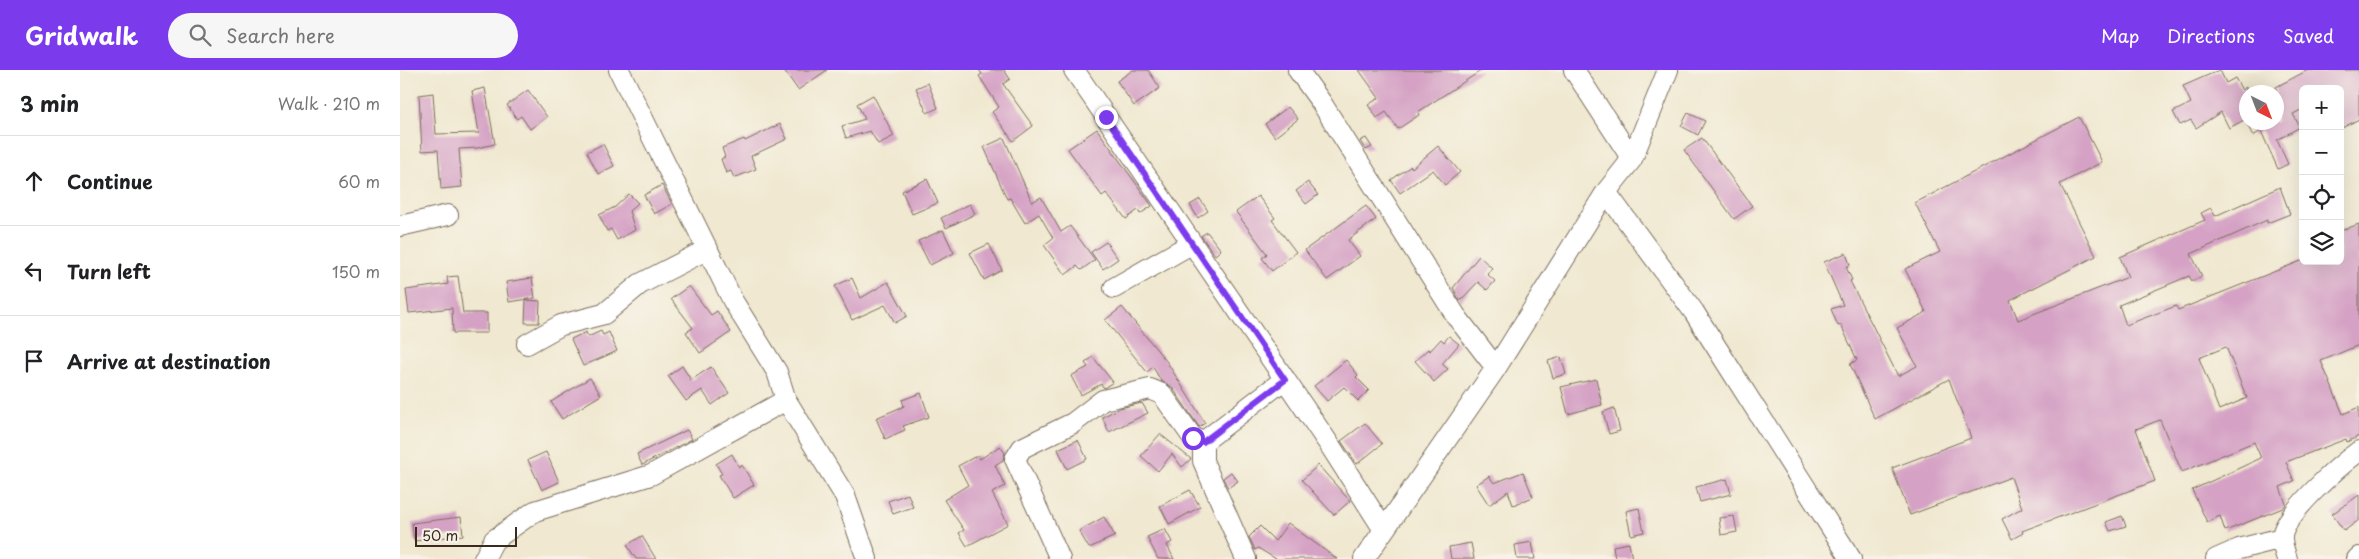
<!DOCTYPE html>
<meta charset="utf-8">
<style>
:root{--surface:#fff;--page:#f6f6f6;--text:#202124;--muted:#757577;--line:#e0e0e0;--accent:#7c3aed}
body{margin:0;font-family:"Playpen Sans",sans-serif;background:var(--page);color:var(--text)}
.controls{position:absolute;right:15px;top:15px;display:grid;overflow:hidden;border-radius:8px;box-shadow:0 5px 20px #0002}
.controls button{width:45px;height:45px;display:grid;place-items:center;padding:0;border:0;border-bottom:1px solid var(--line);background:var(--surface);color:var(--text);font:25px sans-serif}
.compass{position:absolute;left:1839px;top:15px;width:45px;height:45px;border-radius:50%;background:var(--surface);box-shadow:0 5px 20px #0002;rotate:138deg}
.scale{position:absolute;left:15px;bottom:12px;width:102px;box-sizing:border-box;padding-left:5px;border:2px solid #3b2a1e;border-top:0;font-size:14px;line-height:18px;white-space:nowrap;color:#3b2a1e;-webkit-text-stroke:4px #f7f3e8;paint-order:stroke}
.stop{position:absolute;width:15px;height:15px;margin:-11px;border:4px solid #7c3aed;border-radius:50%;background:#fff}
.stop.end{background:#7c3aed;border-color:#fff;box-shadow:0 1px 5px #0008}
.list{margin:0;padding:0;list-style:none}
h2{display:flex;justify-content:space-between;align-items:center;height:65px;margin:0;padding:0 20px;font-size:21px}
h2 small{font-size:16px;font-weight:400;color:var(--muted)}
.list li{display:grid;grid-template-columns:32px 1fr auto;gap:15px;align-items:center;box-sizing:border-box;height:90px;padding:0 20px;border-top:1px solid var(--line)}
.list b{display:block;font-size:19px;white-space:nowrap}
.list em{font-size:16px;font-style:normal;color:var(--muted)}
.icon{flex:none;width:28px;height:28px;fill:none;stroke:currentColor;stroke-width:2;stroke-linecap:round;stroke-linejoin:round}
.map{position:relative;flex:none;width:1959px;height:489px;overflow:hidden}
header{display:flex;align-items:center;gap:30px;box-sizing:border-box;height:70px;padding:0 25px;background:var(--accent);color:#fff}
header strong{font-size:24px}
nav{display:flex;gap:28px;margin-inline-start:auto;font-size:18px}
.search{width:350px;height:45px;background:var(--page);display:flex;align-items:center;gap:12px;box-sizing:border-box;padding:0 18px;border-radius:28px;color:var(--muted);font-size:19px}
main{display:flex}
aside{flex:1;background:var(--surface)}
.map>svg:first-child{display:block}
.building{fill:#d5a2c5;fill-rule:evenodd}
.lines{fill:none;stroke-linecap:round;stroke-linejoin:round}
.minor-casing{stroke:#7a6c5c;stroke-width:22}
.minor{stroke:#fff;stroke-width:20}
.route{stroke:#7c3aed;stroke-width:6}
</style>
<header>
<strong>Gridwalk</strong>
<div class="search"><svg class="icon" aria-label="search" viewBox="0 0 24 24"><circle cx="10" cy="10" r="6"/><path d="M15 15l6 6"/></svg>Search here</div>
<nav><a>Map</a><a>Directions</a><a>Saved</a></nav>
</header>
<main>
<aside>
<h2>3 min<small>Walk · 210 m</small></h2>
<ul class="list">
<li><svg class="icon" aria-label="ahead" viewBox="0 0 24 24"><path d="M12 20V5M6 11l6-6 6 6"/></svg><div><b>Continue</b></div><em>60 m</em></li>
<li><svg class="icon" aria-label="left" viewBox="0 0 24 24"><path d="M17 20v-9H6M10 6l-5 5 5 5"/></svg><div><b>Turn left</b></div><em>150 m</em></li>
<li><svg class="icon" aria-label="arrive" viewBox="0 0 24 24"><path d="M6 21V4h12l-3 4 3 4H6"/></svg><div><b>Arrive at destination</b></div></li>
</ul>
</aside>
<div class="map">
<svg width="1959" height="489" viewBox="0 0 1959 489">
<rect width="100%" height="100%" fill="#f7f3e8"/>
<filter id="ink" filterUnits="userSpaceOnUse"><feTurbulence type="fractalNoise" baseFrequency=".02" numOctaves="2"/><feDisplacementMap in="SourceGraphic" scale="10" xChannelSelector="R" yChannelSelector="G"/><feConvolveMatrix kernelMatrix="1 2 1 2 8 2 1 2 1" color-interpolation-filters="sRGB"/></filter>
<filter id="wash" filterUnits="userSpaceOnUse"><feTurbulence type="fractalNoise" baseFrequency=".0096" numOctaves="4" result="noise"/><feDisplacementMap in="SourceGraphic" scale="20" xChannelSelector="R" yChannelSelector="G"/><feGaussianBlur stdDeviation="1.12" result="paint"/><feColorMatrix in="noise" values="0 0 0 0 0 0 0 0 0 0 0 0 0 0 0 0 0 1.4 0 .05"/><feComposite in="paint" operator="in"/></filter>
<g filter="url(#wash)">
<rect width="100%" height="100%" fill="#f0e8d0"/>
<g id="blocks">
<!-- building -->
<path class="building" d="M384,0H427L398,20Z
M579,0H604L610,9L603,14L633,56L613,71L592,42L599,37L579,6L582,4Z
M733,0H748L760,18L734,36L717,11Z
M959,0H1082L1018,42L1019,45L998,59L986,42L977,48L968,35L979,28Z
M1820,0L1826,13L1835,8L1842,20L1846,17V49L1829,58L1821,42L1796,58L1791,50L1780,55L1773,42L1791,33L1783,16Z
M1908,0H1959V49L1940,59V19H1903V39L1893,44L1900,57L1877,70L1888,94L1878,99L1861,61L1853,66L1846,52H1876V17Z
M528,13L538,38L527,43L516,18Z
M85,18L95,74L77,78L59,79L62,117L41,119L38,80L22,81L19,25L33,23L36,64L79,63L72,21Z
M128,20L147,47L130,59L121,46L117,49L107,35Z
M473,25L494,66L478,74L470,61L446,68L442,56L465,49L457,34Z
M888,37L898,49L875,67L865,54Z
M1288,43L1305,51L1298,65L1281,56Z
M1679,47L1702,92L1660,114L1696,186L1610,230L1618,250L1728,207L1720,187L1805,150L1801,143L1811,138L1815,146L1880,117L1890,144L1867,153V150L1791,184L1802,206L1792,211L1789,206L1719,235L1726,255L1776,236L1778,240L1901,191H1940V161L1959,154V275L1921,291L1943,344L1959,337V366L1947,372L1946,369L1886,392L1894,411L1880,417L1886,434L1883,438L1825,461L1820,446L1807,452L1792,420L1861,388L1854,372L1782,402L1760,350L1736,359L1755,411L1622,461L1623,463L1612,469L1602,449L1622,438L1611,407L1510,445L1492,398L1571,368L1549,309L1475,349L1450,294L1457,290L1441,255L1438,256L1431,239L1443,235L1424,192L1446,183L1450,195L1446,197L1452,210L1450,211L1498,306L1517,296L1497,258L1526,242L1505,199L1540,182L1515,133ZM1826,277L1847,328L1819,340L1799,288Z
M380,54L387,69L351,86L356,99L334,108L331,101L326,103L321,89L325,87L322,78L344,69L345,71Z
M697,59L752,136L740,144L738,140L726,149L706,123L702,126L668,79Z
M604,68L632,132L641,127L661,162L670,156L695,190L681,200L677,196L665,205L644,175L653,168L639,144L625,153L610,128L607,129L584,77Z
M966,68L972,77L966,80L960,71Z
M1302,68L1352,136L1334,149L1284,80Z
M203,74L214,96L198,104L187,82Z
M1038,76L1060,102L1045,115L1033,100L1000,123L991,110L1011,96L1012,98Z
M527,109L538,133L512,144L502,121Z
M908,112L918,125L906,134L896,121Z
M262,115L272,134L254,144L244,125Z
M229,124L238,133L229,141L235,160L217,170L211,159L207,161L199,145L215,137Z
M858,126L875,148L872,150L896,182L872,201L862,188L867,184L836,142Z
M800,129L808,141L798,148L790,135Z
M570,134L575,144L546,158L541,148Z
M966,136L976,149L948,170L960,186L927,210L905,180Z
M543,160L554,183L530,195L518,171Z
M807,162L821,180L815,185L801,166Z
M706,172L718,189L703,199L691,182Z
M589,174L602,200L584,210L570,183Z
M1079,186L1092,198L1087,204L1095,211L1087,220L1078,212L1060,231L1053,218Z
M58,206L63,243H87V263H53L52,238L9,243L6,220L48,214L47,207Z
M132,208L135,228L109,232L106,212Z
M452,208L461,228L488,212L507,246L495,253L485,235L452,250L435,216Z
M289,216L311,245L317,241L331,262L300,283L286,262L293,258L271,229Z
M126,230L140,231L139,253H125Z
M722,237L767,292L805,353L799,357L772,317L761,311L753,297L747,302L705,250Z
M201,261L203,265L209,262L217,281L183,296L171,269L186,262L188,267Z
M1049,266L1059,274L1042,294L1048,299L1034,312L1015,291L1028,279L1030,281L1041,269L1044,272Z
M693,287L713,312L704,318L701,314L681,325L671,306L688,297L685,293Z
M1161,287L1166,304L1153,308L1148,291Z
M946,290L958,305L956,307L969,320L958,331L944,317L927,331L914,316Z
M282,296L291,310L311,297L329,323L312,335L302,320L286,331L268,306Z
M190,308L201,325L162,349L151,332Z
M1196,309L1202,335L1168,344L1161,317Z
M521,323L529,347L503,356L505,360L485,369L476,348L504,336L502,330Z
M742,333L748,343L709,362L702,347L720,338Z
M1214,338L1220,361L1209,364L1203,342Z
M965,353L982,374L957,394L941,371Z
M287,360L292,369L242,395L237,384Z
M760,364L765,368L791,389L782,397L772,384L758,401L741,386Z
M678,370L687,389L667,399L658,379Z
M600,376L605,383L603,390L595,395L605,416L592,423L608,454L567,476L559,463L564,460L544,430L568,415L558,396L578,385L580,389Z
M146,382L159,412L142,420L128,390Z
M332,384L339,397L342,395L354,415L333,428L319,405L322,404L316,394Z
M918,395L950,431L934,445L902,410Z
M831,402L838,411L828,418L823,408Z
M1123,402L1133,427L1113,435L1108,421L1089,435L1076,415L1089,406L1094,413Z
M1327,409L1331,424L1300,432L1296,417Z
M790,420L800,437L769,454L760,436Z
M508,424L513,437L493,444L488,431Z
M1959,425V450L1944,461L1932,444Z
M1239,438L1244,462L1231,465L1226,441Z
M1334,446L1337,462L1321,465L1319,448Z
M1722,446L1726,456L1710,461L1706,452Z
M61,447L63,465L14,471L12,453Z
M704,447L715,466L689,478L679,461Z
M888,453L908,468L937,489H876L858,478L855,480L849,467L860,456L875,471Z
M765,459L772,472L767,475L774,489H758L747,467Z
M242,466L256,489H236L227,475Z
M1132,472L1135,489H1117L1115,475Z
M1071,473L1074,489H1051L1049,477Z
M1229,473L1232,489H1215L1213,476Z"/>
</g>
</g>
<g filter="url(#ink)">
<use href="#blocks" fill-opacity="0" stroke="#7a6c5c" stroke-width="1"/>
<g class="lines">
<defs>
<path id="minor" d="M674,0L931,377L984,460
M898,0L921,32L1056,246L1096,298
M1174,0L1232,89
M1206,122L1294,242L1451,489
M0,156L48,145
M714,218L791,174
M127,274L161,255L204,244L240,214L308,179
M386,330L445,426L467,489
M803,372V391L846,489
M84,489L94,470L135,441L251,405L386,330L377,302L333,231L219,0
M660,489L615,389L622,378L673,353L703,330L750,319L762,324L793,368L803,372L885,309
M964,489L1096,298L1206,122L1232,89L1268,0
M1816,489L1839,479L1882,468
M1887,489C1885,482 1881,473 1882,466C1886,442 1939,396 1959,381
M1957,489L1959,487"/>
</defs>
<!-- minor casing -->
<use href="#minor" class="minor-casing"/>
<!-- minor -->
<use href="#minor" class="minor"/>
</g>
</g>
<g class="lines" filter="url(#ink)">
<!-- route -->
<path class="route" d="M706,47L885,310L803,372L793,368"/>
</g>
</svg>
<div class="controls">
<button>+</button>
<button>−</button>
<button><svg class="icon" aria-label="locate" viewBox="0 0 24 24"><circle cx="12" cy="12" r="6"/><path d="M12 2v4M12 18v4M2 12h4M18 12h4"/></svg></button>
<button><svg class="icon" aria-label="layers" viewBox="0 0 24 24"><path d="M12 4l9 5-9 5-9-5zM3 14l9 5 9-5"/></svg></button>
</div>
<svg class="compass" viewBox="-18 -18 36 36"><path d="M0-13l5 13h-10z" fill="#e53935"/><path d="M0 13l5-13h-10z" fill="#757577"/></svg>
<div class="scale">50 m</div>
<div class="stop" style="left:793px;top:368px"></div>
<div class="stop end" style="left:706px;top:47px"></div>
</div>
</main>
